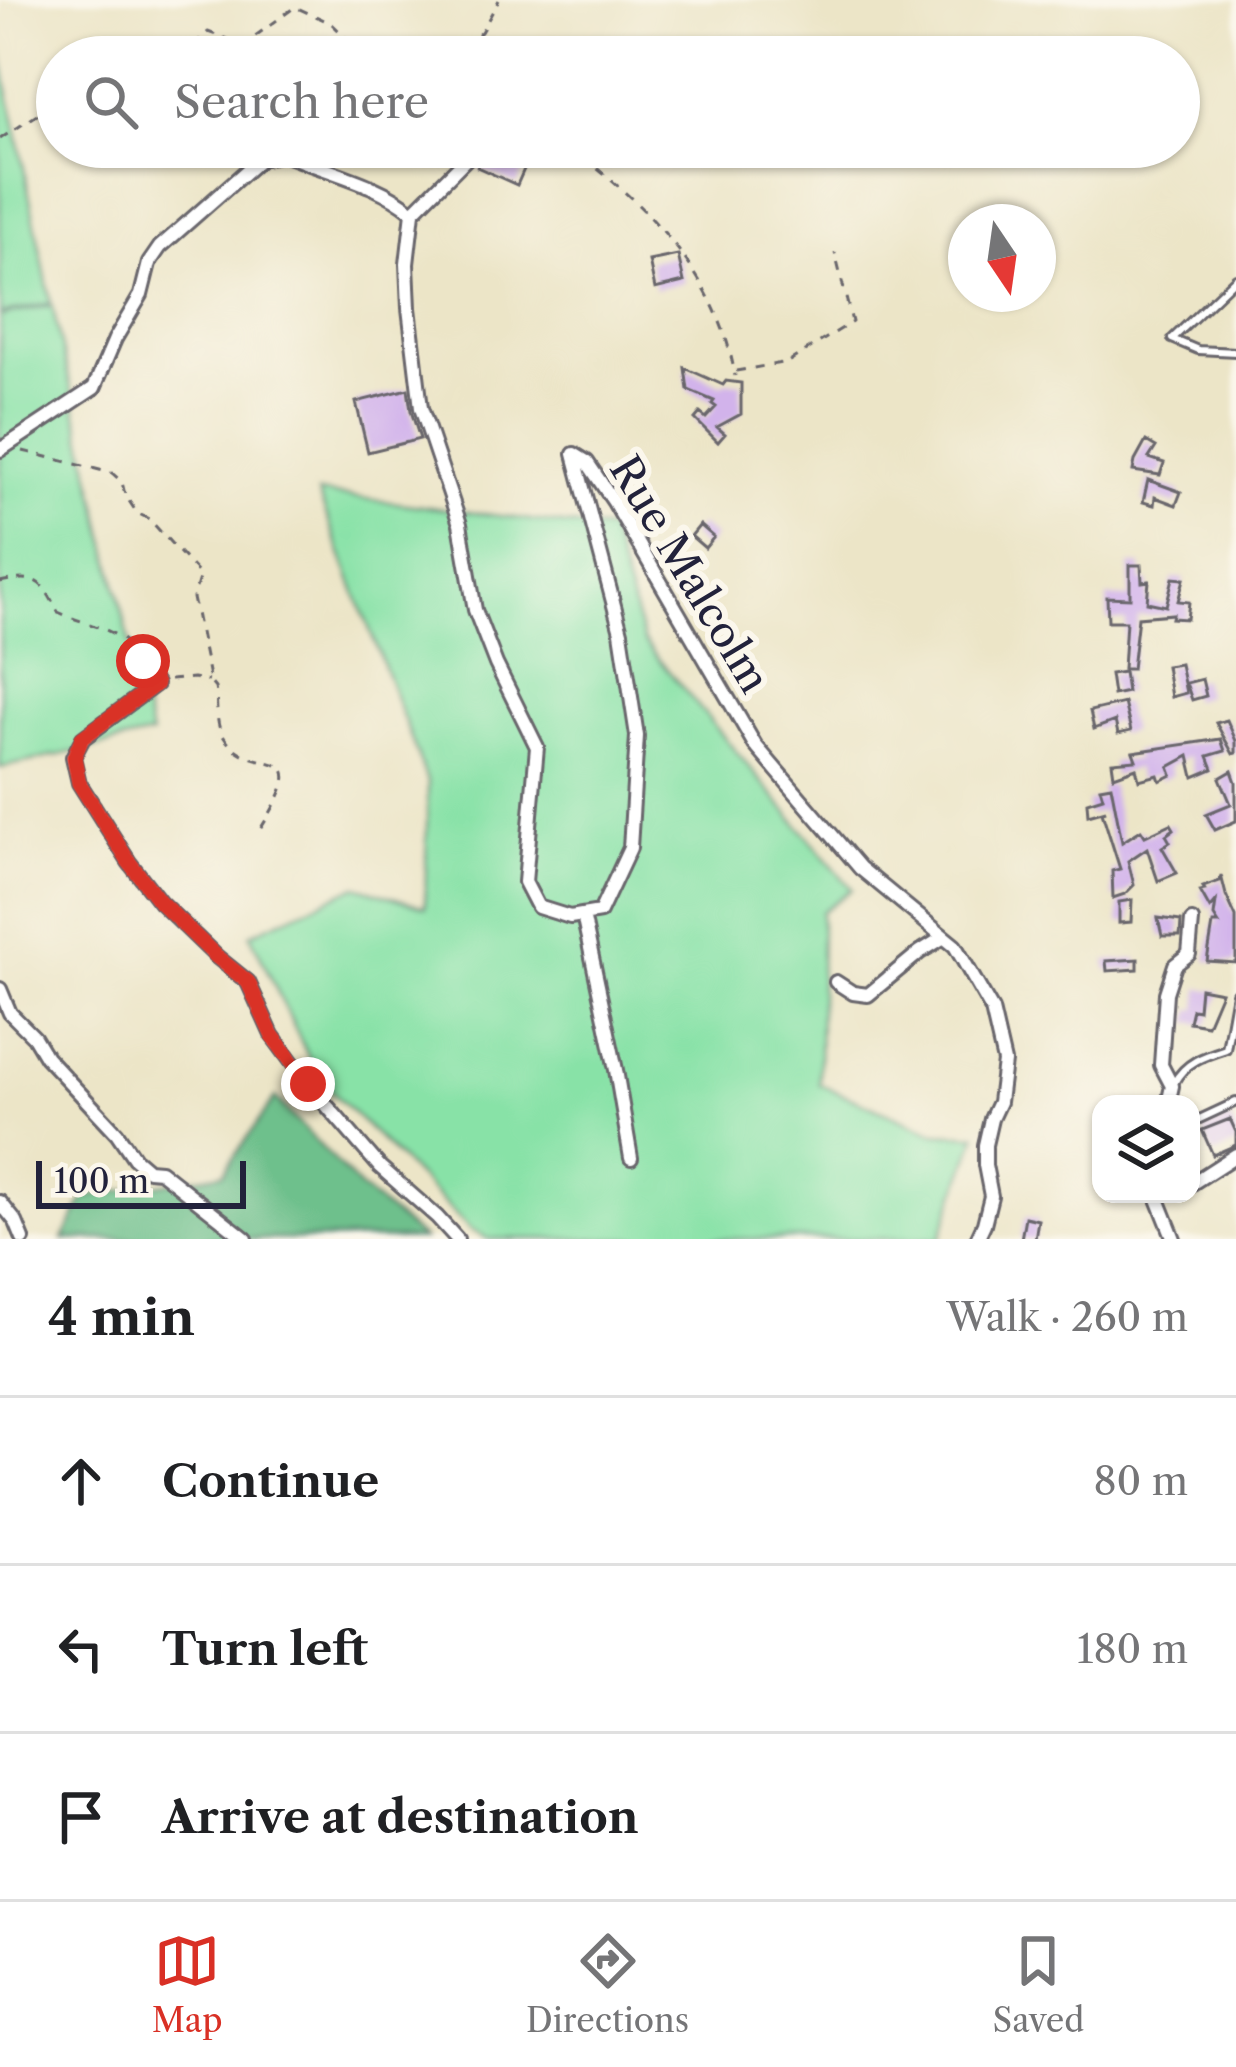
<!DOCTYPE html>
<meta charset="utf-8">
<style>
:root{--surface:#fff;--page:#f6f6f6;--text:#202124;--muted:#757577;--line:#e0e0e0;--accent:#d93025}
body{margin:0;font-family:"Libre Caslon Text",serif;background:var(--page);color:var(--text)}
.controls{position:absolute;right:36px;bottom:36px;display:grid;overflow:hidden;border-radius:24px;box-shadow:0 3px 9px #0004}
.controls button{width:108px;height:108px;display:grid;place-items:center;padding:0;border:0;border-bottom:3px solid var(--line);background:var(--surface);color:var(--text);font:60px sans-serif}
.compass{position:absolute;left:948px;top:204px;width:108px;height:108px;border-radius:50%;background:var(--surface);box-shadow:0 3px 9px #0004;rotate:167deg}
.scale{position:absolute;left:36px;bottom:30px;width:210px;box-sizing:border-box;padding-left:12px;border:6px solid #22223b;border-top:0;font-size:33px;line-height:42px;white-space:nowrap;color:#22223b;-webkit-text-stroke:9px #fbf7ec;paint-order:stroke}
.stop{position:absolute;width:36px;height:36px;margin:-27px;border:9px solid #d93025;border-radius:50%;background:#fff}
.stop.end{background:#d93025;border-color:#fff;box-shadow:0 3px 12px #0008}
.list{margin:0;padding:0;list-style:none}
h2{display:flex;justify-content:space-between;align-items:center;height:156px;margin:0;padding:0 48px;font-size:51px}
h2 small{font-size:39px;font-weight:400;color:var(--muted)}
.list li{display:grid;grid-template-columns:78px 1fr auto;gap:36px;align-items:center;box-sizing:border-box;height:168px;padding:0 48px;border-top:3px solid var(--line)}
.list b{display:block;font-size:45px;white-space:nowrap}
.list em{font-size:39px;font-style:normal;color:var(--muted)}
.icon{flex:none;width:66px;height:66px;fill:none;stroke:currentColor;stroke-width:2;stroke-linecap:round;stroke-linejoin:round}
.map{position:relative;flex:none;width:1236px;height:1239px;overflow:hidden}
.search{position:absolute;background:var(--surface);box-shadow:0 3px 9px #0004;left:36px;right:36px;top:36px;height:132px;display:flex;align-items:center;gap:30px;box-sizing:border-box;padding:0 42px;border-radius:66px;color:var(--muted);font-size:45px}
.sheet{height:660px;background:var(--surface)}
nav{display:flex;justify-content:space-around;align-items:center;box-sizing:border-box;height:168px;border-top:3px solid var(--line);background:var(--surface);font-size:33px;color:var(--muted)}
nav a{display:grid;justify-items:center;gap:6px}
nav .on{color:var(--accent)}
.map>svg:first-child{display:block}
.green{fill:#88e2a7;stroke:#558271;stroke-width:3}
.forest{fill:#6ec08c;stroke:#487164;stroke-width:3}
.building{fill:#d2b3eb}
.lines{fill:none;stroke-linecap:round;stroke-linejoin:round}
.lane-casing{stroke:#69666c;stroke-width:12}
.street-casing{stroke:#69666c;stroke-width:18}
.path{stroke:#69666c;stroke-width:3;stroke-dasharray:9 9;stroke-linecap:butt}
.lane{stroke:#fff;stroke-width:6}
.street{stroke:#fff;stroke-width:12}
.route{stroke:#d93025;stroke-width:15}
.labels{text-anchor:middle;stroke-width:12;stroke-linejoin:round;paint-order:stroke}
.street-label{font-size:42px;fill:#22223b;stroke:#fbf7ec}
</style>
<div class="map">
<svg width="1236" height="1239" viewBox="0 0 1236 1239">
<rect width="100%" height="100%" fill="#fbf7ec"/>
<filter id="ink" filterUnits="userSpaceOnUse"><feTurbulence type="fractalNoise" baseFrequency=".00833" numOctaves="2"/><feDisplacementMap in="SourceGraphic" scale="24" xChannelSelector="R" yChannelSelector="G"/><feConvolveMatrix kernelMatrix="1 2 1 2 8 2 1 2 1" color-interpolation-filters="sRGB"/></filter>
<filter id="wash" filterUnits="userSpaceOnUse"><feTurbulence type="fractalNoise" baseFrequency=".004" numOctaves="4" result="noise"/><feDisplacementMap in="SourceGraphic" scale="48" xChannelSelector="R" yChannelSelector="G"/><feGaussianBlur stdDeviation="2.7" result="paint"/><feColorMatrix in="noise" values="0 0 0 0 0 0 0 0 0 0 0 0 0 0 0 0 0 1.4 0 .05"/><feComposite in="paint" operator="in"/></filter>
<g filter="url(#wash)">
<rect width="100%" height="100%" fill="#ece5c7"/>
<!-- green -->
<path class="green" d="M0,48L51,303L0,314Z
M52,305L151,735L0,768V316Z
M318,493L609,530L644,642L852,889L821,912L819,1084L934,1133L977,1135L940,1239H489L471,1230L319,1079L250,934L357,886L425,907L428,783Z"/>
<!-- forest -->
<path class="forest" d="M275,1098L360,1188L423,1239H63L85,1197L223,1173Z"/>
<g id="blocks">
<!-- building -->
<path class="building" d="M486,147H500L528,160L517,185L477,167Z
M678,255L684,282L655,289L649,261Z
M685,368L723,385L726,381L741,383V414L717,427L725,434L718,442L695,419L700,413L706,418L716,407L712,404L714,401L688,390Z
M408,389L411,411L420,439L368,452L356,402Z
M1146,441L1156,447L1149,458L1164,463L1160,475L1133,471L1135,461Z
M1148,480L1181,492L1176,505L1155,497L1154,505L1143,502Z
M700,525L714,537L705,548L691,536Z
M1130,565H1141L1142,582L1149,581L1147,602L1166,606L1173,578L1184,579L1178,601L1189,602L1187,619L1172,618L1173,614L1138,617L1132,669H1123L1126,621H1108L1107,597L1130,598Z
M1180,664L1186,693L1171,697L1166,666Z
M1124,672L1127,692L1113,695L1110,674Z
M1202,679L1206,696L1192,700L1186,683Z
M1124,703L1131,731L1118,734L1115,721L1094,729L1090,711Z
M1227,720L1236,741V753L1233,754L1216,723Z
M1221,739L1225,751L1208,756L1213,769L1194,777L1189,756L1169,767L1172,775L1160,781L1158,775L1139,780L1136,768L1114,776L1112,762L1136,760L1133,752Z
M1232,771L1236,782V821L1215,830L1206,814L1231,804L1220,778Z
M1111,785L1122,842L1141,830L1145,836L1171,824L1174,829L1166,835L1170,842L1162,847L1177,873L1158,881L1147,848L1128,861L1134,885L1125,894L1113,898L1112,871L1120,869L1102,812L1106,810L1088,815L1087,802L1103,797L1100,787Z
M1221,875L1226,895L1236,917V963L1207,961L1213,924H1219L1214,916L1216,902L1210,909L1200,891L1205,890L1203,887L1220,881Z
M1132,900L1131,922L1119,923V902Z
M1158,918L1181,921L1180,936H1162Z
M1138,959V969L1107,971L1106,961Z
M1200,988L1221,992L1207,1025L1189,1022L1192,1009L1198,1010Z
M1230,1119L1236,1132V1145L1213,1155L1202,1130Z
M1025,1217L1038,1220L1035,1239H1021Z"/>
</g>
</g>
<g filter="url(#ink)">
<use href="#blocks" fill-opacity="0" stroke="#69666c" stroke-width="3"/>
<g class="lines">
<defs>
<path id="lane" d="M1236,278L1172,339L1198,350L1236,352
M1174,1083C1185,1062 1204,1056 1226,1049L1236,993
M1191,1123L1236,1102"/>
<path id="street" d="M466,159L413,212L407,264L409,308L421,408L460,524L475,610L496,664L537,747L525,882L538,907L570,917L600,912L630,848L637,736L621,632L574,454L587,462L614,502L755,745L860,868L955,946L992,1010L1004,1062L999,1102L991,1119L985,1145V1165L991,1196L984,1224L977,1239
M299,160C336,174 383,186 413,212
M0,450L94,388L115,339L141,295L149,263L160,247L260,159L283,154L299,160L322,147
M156,684L83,738L73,757L79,783L129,862L160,902L217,957L248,982L272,1035L308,1084L380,1167L437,1217L457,1239
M583,915L616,1070L631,1158
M836,982L853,993L868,995L920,952L944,937
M0,989L10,1013L34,1037L46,1057L117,1133L134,1158L148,1170L160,1171L246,1239
M1168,1104L1172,1086L1161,1065L1166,993L1175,965L1189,954L1192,921
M1191,1184L1236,1155
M1156,1194L1174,1239
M0,1202L16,1222L23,1239"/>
</defs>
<!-- lane casing -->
<use href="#lane" class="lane-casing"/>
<!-- street casing -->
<use href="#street" class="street-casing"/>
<!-- path -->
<path class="path" d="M180,57L208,32L243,45L295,7L331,23L366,57
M450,57L481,32L499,0
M0,139L57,102
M569,147C578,155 589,162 599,170C665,224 721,290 735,376
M736,371L788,362L852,322L835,253
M23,451L112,473L122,482L125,495L137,513L149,519L200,575L193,598L210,682L215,688C218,701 215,722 222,734C251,785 323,732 259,831
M0,582C38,574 42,581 58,612C98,630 126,627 150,673
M170,680L193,678L208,681"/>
<!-- lane -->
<use href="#lane" class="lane"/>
<!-- street -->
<use href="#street" class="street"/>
</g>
</g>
<g class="lines" filter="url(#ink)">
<!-- route -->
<path class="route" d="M143,661L156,684L82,738L74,757L79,783L129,862L160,902L217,957L248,982L272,1035L308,1084"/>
</g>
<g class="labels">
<!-- street labels -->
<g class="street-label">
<text transform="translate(690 574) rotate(59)" y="15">Rue Malcolm</text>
</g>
</g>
</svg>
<div class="controls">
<button><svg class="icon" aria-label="layers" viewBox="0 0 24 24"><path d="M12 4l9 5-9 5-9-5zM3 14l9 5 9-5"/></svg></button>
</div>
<svg class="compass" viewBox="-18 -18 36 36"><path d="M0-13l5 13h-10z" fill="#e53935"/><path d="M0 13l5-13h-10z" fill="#757577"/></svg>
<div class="scale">100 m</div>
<div class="stop" style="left:143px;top:661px"></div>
<div class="stop end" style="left:308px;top:1084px"></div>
<div class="search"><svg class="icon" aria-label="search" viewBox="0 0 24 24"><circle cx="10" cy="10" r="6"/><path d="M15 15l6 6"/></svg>Search here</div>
</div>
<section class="sheet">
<h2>4 min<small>Walk · 260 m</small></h2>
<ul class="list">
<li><svg class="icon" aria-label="ahead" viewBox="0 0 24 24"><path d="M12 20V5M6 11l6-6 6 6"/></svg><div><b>Continue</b></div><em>80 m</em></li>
<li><svg class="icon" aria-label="left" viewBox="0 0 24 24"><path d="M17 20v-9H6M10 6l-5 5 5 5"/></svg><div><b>Turn left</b></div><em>180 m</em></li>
<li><svg class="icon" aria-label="arrive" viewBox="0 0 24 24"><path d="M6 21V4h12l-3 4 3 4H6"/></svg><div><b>Arrive at destination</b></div></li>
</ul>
</section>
<nav>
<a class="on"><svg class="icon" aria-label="map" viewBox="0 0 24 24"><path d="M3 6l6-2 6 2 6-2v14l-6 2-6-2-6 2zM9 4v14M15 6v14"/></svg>Map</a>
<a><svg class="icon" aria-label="directions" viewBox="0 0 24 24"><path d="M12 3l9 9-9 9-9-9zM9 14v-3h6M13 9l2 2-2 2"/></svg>Directions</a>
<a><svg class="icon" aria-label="saved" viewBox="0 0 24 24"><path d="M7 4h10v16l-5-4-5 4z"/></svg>Saved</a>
</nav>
